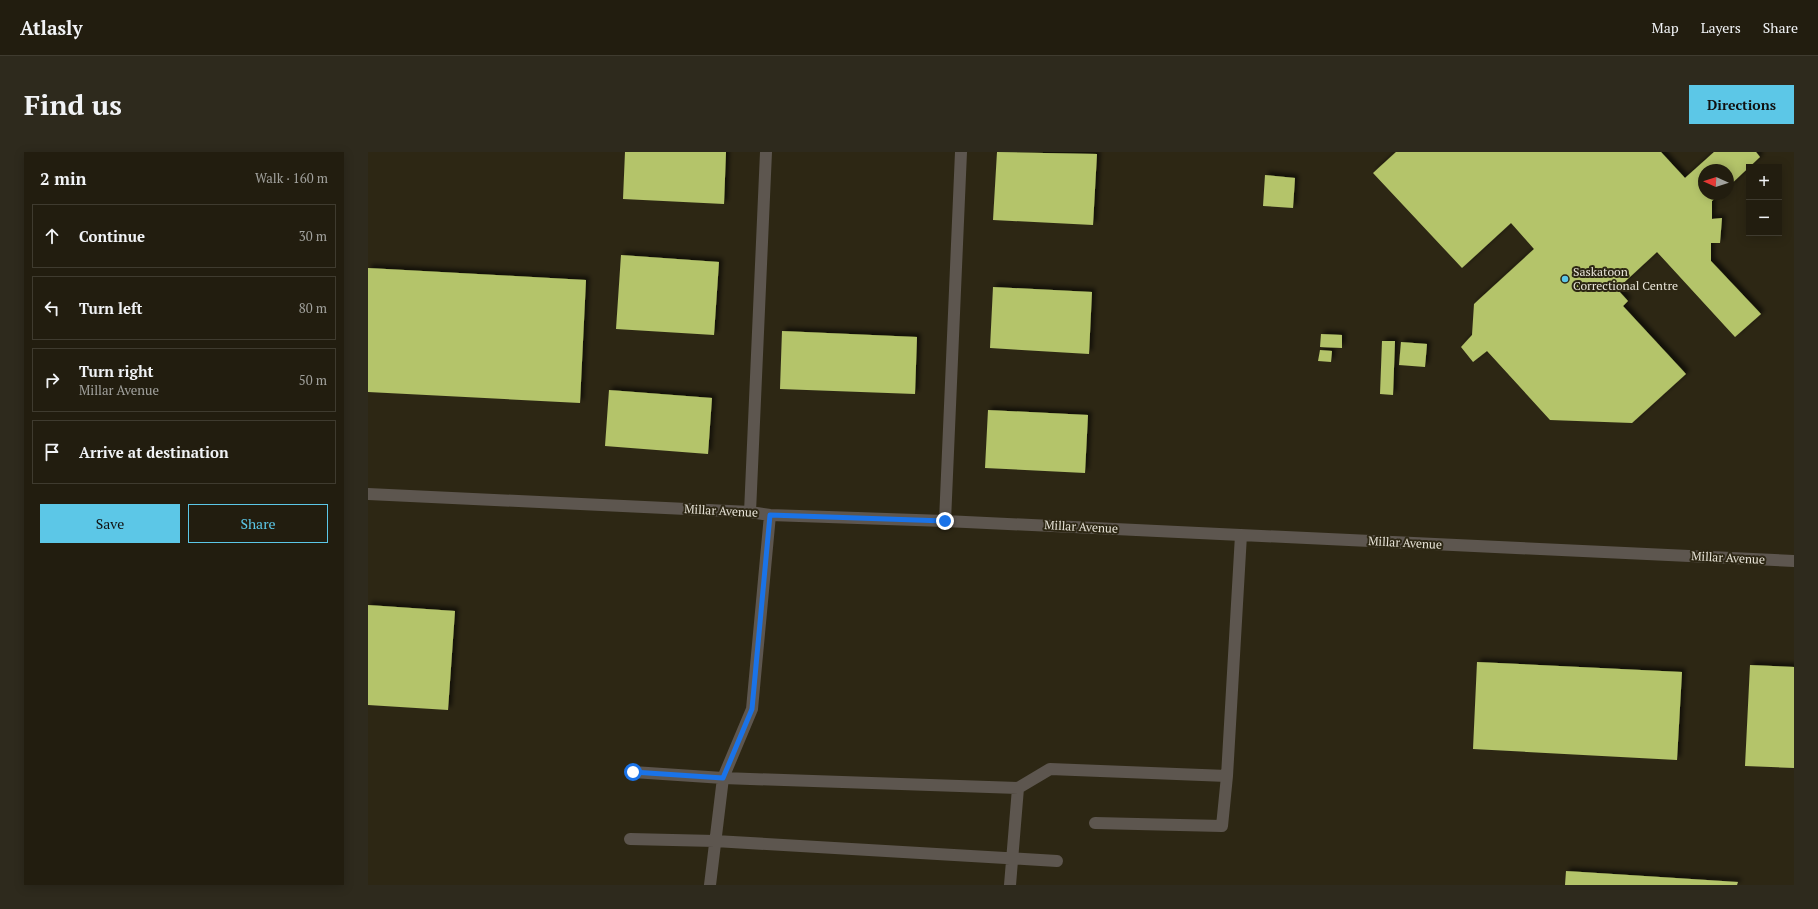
<!DOCTYPE html>
<meta charset="utf-8">
<style>
:root{--surface:#221d0f;--page:#2e2a1d;--text:#f1f3f6;--muted:#a2a29e;--line:#3f3b2f;--accent:#5cc7e7}
body{margin:0;font-family:"PT Serif",serif;background:var(--page);color:var(--text)}
.controls{position:absolute;right:12px;top:12px;display:grid;overflow:hidden;border-radius:0px;box-shadow:0 2px 10px #0003}
.controls button{width:36px;height:36px;display:grid;place-items:center;padding:0;border:0;border-bottom:1px solid var(--line);background:var(--surface);color:var(--text);font:20px sans-serif}
.compass{position:absolute;left:1330px;top:12px;width:36px;height:36px;border-radius:50%;background:var(--surface);box-shadow:0 2px 10px #0003;rotate:273deg}
.stop{position:absolute;width:12px;height:12px;margin:-9px;border:3px solid #1a73e8;border-radius:50%;background:#fff}
.stop.end{background:#1a73e8;border-color:#fff;box-shadow:0 1px 4px #0008}
.list{margin:0;padding:0;list-style:none}
h2{display:flex;justify-content:space-between;align-items:center;height:52px;margin:0;padding:0 16px;font-size:17px}
h2 small{font-size:13px;font-weight:400;color:var(--muted)}
.list li{display:grid;grid-template-columns:26px 1fr auto;gap:12px;align-items:center;box-sizing:border-box;height:64px;margin:0 8px 8px;padding:0 8px;border:1px solid var(--line);border-radius:0px}
.list b{display:block;font-size:15px;white-space:nowrap}
.list p{margin:0;font-size:13px;white-space:nowrap;color:var(--muted)}
.list em{font-size:13px;font-style:normal;color:var(--muted)}
.actions{display:flex;gap:8px;padding:12px 16px}
.actions a{flex:1;padding:9px 0;border:1px solid var(--accent);border-radius:0px;text-align:center;font-size:14px;color:var(--accent)}
.actions .main{background:var(--accent);color:#111}
.icon{flex:none;width:22px;height:22px;fill:none;stroke:currentColor;stroke-width:2;stroke-linecap:round;stroke-linejoin:round}
.map{position:relative;flex:none;width:1426px;height:733px;overflow:hidden;border-radius:0px}
header{display:flex;align-items:center;gap:24px;box-sizing:border-box;height:56px;padding:0 20px;background:var(--surface);border-bottom:1px solid var(--line)}
header strong{font-size:19px}
nav{display:flex;gap:22px;margin-inline-start:auto;font-size:14px}
.intro{display:flex;align-items:center;justify-content:space-between;box-sizing:border-box;height:96px;padding:0 24px}
h1{margin:0;font-size:28px}
.button{padding:10px 18px;border-radius:0px;background:var(--accent);color:#111;font-size:14px;font-weight:700}
main{display:flex;gap:24px;padding:0 24px}
aside{flex:1;background:var(--surface);border-radius:0px;box-shadow:0 2px 10px #0003}
.map>svg:first-child{display:block}
.building{fill:#b4c46b;filter:url(#shadow)}
.lines{fill:none;stroke-linecap:round;stroke-linejoin:round}
.minor{stroke:#5d564f;stroke-width:12}
.route{stroke:#1a73e8;stroke-width:5}
.poi-dot{fill:#5cc7e7;stroke:#2d2714;stroke-width:1.5}
.labels{text-anchor:middle;stroke-width:4;stroke-linejoin:round;paint-order:stroke}
.poi-label{font-size:12px;fill:#e8e4d8;stroke:#2d2714;text-anchor:start}
.street-label{font-size:12px;fill:#e8e4d8;stroke:#2d2714}
</style>
<header>
<strong>Atlasly</strong>
<nav><a>Map</a><a>Layers</a><a>Share</a></nav>
</header>
<div class="intro"><h1>Find us</h1><a class="button">Directions</a></div>
<main>
<aside>
<h2>2 min<small>Walk · 160 m</small></h2>
<ul class="list">
<li><svg class="icon" aria-label="ahead" viewBox="0 0 24 24"><path d="M12 20V5M6 11l6-6 6 6"/></svg><div><b>Continue</b></div><em>30 m</em></li>
<li><svg class="icon" aria-label="left" viewBox="0 0 24 24"><path d="M17 20v-9H6M10 6l-5 5 5 5"/></svg><div><b>Turn left</b></div><em>80 m</em></li>
<li><svg class="icon" aria-label="right" viewBox="0 0 24 24"><path d="M7 20v-9h11M14 6l5 5-5 5"/></svg><div><b>Turn right</b><p>Millar Avenue</p></div><em>50 m</em></li>
<li><svg class="icon" aria-label="arrive" viewBox="0 0 24 24"><path d="M6 21V4h12l-3 4 3 4H6"/></svg><div><b>Arrive at destination</b></div></li>
</ul>
<div class="actions"><a class="main">Save</a><a>Share</a></div>
</aside>
<div class="map">
<svg width="1426" height="733" viewBox="0 0 1426 733">
<defs>
<filter id="shadow"><feDropShadow dx="3.5" dy="-3.5" stdDeviation="2" flood-color="#0009"/></filter>
</defs>
<rect width="100%" height="100%" fill="#2d2714"/>
<!-- building -->
<path class="building" d="M257,0H358L356,52L255,47Z
M629,0L729,2L725,73L625,68Z
M1028,0H1293L1317,26L1346,0H1388L1392,5L1360,35V18H1336V42H1352L1344,49V67L1354,66L1352,91H1343V109L1393,162L1367,185L1289,100L1249,137L1260,149L1255,154L1318,222L1264,271L1182,268L1119,199L1105,210L1093,195L1104,183L1106,152L1166,97L1143,71L1094,116L1005,21Z
M897,23L927,26L925,56L895,54Z
M253,103L351,110L346,183L248,177Z
M0,116L218,128L212,251L0,240Z
M625,135L724,140L721,202L622,196Z
M414,179L549,185L547,242L412,237Z
M953,182L974,183V196L952,195Z
M1014,189H1027L1025,243L1012,242Z
M1033,190L1059,192L1057,215L1031,213Z
M952,198L964,199L963,210L950,209Z
M241,238L344,246L340,302L237,294Z
M620,258L720,263L717,321L617,316Z
M0,453L87,459L80,558L0,553Z
M1109,510L1314,520L1309,608L1105,597Z
M1382,513L1426,515V616L1377,614Z
M1198,719L1370,730L1369,733H1197Z"/>
<g class="lines">
<!-- minor -->
<path class="minor" d="M0,342L382,360L402,363L577,369L1426,409
M382,360L398,0
M577,369L593,0
M265,620L355,626L650,636
M727,671L854,674L859,624
M262,687L347,689L689,709
M342,733L355,626L384,557L402,363
M642,733L650,636L682,617L859,624L873,383"/>
</g>
<g class="lines">
<!-- route -->
<path class="route" d="M265,620L355,626L384,557L402,363L577,369"/>
</g>
<!-- markers -->
<circle class="poi-dot" cx="1197" cy="127" r="4"/>
<g class="labels">
<!-- poi labels -->
<g class="poi-label">
<text x="1205" y="124">Saskatoon<tspan x="1205" dy="14">Correctional Centre</tspan></text>
</g>
<!-- street labels -->
<g class="street-label">
<text transform="translate(353 359) rotate(3)" y="4">Millar Avenue</text>
<text transform="translate(713 375) rotate(3)" y="4">Millar Avenue</text>
<text transform="translate(1037 391) rotate(3)" y="4">Millar Avenue</text>
<text transform="translate(1360 406) rotate(3)" y="4">Millar Avenue</text>
</g>
</g>
</svg>
<div class="controls">
<button>+</button>
<button>−</button>
</div>
<svg class="compass" viewBox="-18 -18 36 36"><path d="M0-13l5 13h-10z" fill="#e53935"/><path d="M0 13l5-13h-10z" fill="#a2a29e"/></svg>
<div class="stop" style="left:265px;top:620px"></div>
<div class="stop end" style="left:577px;top:369px"></div>
</div>
</main>
